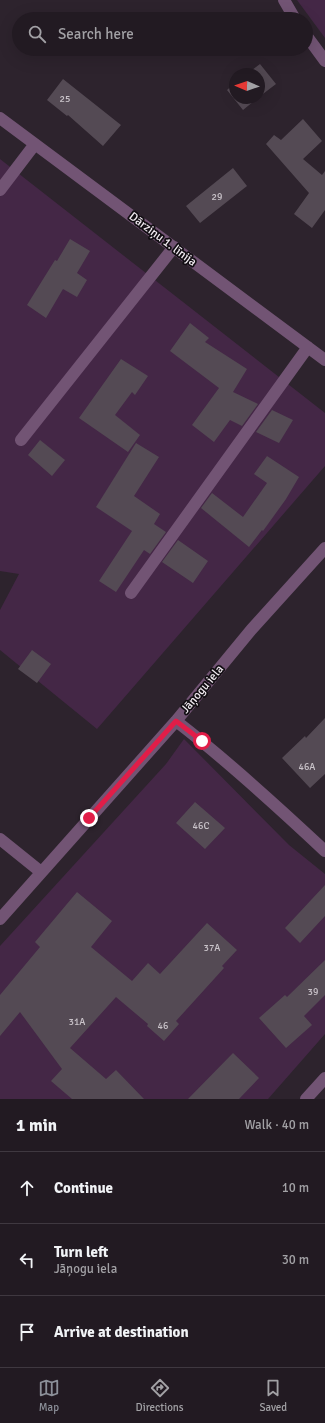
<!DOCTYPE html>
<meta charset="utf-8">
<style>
:root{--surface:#221a22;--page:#2a232a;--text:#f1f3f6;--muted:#a2a1a5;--line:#3f3840;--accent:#8c9099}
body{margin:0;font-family:Signika,sans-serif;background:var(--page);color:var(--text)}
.compass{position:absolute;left:229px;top:68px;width:36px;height:36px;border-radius:50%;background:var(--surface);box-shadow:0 4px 16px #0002;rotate:272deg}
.stop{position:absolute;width:12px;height:12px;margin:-9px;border:3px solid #e11d48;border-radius:50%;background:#fff}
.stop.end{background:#e11d48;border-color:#fff;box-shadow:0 1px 4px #0008}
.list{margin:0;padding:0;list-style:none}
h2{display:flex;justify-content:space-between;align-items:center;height:52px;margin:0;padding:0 16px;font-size:17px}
h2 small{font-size:13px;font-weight:400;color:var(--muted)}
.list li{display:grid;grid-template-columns:26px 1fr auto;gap:12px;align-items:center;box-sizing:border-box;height:72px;padding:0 16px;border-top:1px solid var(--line)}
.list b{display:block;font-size:15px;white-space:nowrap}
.list p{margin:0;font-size:13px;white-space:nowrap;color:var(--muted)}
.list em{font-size:13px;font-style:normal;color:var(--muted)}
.icon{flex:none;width:22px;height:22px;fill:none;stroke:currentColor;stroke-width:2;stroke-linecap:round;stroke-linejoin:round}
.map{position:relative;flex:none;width:325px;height:1099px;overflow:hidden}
.search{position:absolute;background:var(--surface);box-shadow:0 4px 16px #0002;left:12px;right:12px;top:12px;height:44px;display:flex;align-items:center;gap:10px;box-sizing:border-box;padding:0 14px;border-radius:22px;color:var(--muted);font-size:15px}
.sheet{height:268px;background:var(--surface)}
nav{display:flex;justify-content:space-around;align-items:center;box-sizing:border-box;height:56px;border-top:1px solid var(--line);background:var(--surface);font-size:11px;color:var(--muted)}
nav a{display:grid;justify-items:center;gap:2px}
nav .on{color:var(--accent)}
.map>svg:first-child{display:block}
.green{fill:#442746}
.building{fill:#544a54}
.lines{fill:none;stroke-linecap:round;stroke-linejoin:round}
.minor{stroke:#725474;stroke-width:12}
.route{stroke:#e11d48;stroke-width:5}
.labels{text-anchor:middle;stroke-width:3.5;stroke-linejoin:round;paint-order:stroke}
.number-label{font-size:10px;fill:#cac4ca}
.street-label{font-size:12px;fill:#f2ecf2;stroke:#120e13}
</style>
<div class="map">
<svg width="325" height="1099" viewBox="0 0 325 1099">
<rect width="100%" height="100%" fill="#2d232d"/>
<!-- green -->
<path class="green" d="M297,0H325V38Z
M0,159L325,413V466L97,729L0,650V610L19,574L0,571Z
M184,739L289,845L325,874V1034L268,1099H0V946L166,764Z"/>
<!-- building -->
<path class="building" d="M260,64L276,84L259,97V74H247Z
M63,79L121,125L103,146L68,115L67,116L47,100Z
M235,83V98H258L243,110L227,90Z
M303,119L322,141L303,159L322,175L325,171V210L312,228L294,214L309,193L266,144L274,135L281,140Z
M233,168L247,186L200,223L186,206Z
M70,239L90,251L77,273L87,280L77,297L63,289L46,318L27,305L55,260L57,261Z
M190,323L209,338L205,342L247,369L233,392L258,404L242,426L230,420L214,442L192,425L219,388L170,351Z
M121,359L148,376L135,395L132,392L115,415L140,435L128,452L79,418Z
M272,410L293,420L279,443L256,432Z
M40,440L65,460L52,476L28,455Z
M136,443L159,457L134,496L160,514L154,524L166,532L150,554L144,550L116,592L99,581L132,531L96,507Z
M267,456L299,477L286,499L263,531L262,530L249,547L201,508L212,493L243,517L267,483L254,474Z
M178,540L208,561L193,583L162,562Z
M32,650L51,664L37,683L18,669Z
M325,718V774L310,788L282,758L305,736L306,738Z
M195,802L225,828L205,849L176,823Z
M325,885V916L300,943L285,928Z
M77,892L112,921L91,947L132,981L148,963L160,974L207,923L237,950L222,966L224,968L176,1021L179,1024L164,1041L147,1026L148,1024L116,997L70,1048L106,1079L116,1070L144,1099H72L51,1081L62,1069L20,1012L0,1036V995L40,947L35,942Z
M325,960V995L304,1016L312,1025L286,1048L259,1018L285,995L287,997Z
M233,1053L259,1078L239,1099H188Z"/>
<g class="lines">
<!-- minor -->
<path class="minor" d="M284,0L295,19
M306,35L325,61
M0,118L325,360
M0,190L35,144
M21,440L174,247
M131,593L308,347
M176,721C228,761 277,806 325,851
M0,839L41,872
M0,919L176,721L251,630L325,548
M306,1099L325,1078"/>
</g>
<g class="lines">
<!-- route -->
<path class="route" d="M89,818L176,721L202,741"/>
</g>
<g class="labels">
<!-- number labels -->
<g class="number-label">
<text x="65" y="102">25</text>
<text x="217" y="200">29</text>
<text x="307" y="770">46A</text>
<text x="201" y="829">46C</text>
<text x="212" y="951">37A</text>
<text x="313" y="995">39</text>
<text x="77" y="1025">31A</text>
<text x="163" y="1029">46</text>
</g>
<!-- street labels -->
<g class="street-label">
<text transform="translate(163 239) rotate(37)" y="4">Dārziņu 1. līnija</text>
<text transform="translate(202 689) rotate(-50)" y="4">Jāņogu iela</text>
</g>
</g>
</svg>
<svg class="compass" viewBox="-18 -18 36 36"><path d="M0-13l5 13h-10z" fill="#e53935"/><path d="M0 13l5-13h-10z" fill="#a2a1a5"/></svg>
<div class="stop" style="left:202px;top:741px"></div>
<div class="stop end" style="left:89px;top:818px"></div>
<div class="search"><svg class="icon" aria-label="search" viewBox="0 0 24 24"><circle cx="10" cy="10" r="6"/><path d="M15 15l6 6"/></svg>Search here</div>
</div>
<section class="sheet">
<h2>1 min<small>Walk · 40 m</small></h2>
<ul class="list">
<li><svg class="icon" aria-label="ahead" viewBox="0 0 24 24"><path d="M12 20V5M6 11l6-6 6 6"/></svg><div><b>Continue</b></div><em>10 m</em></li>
<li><svg class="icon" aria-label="left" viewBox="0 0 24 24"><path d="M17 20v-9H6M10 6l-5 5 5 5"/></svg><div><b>Turn left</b><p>Jāņogu iela</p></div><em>30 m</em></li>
<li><svg class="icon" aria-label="arrive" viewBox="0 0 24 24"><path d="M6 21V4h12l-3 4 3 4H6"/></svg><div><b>Arrive at destination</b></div></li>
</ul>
</section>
<nav>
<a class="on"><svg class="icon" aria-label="map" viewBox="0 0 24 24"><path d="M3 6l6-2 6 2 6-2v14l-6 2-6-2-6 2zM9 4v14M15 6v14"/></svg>Map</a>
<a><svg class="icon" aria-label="directions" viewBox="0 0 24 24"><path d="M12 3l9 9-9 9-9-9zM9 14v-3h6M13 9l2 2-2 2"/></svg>Directions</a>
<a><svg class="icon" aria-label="saved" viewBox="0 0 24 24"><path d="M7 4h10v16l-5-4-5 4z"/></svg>Saved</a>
</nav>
